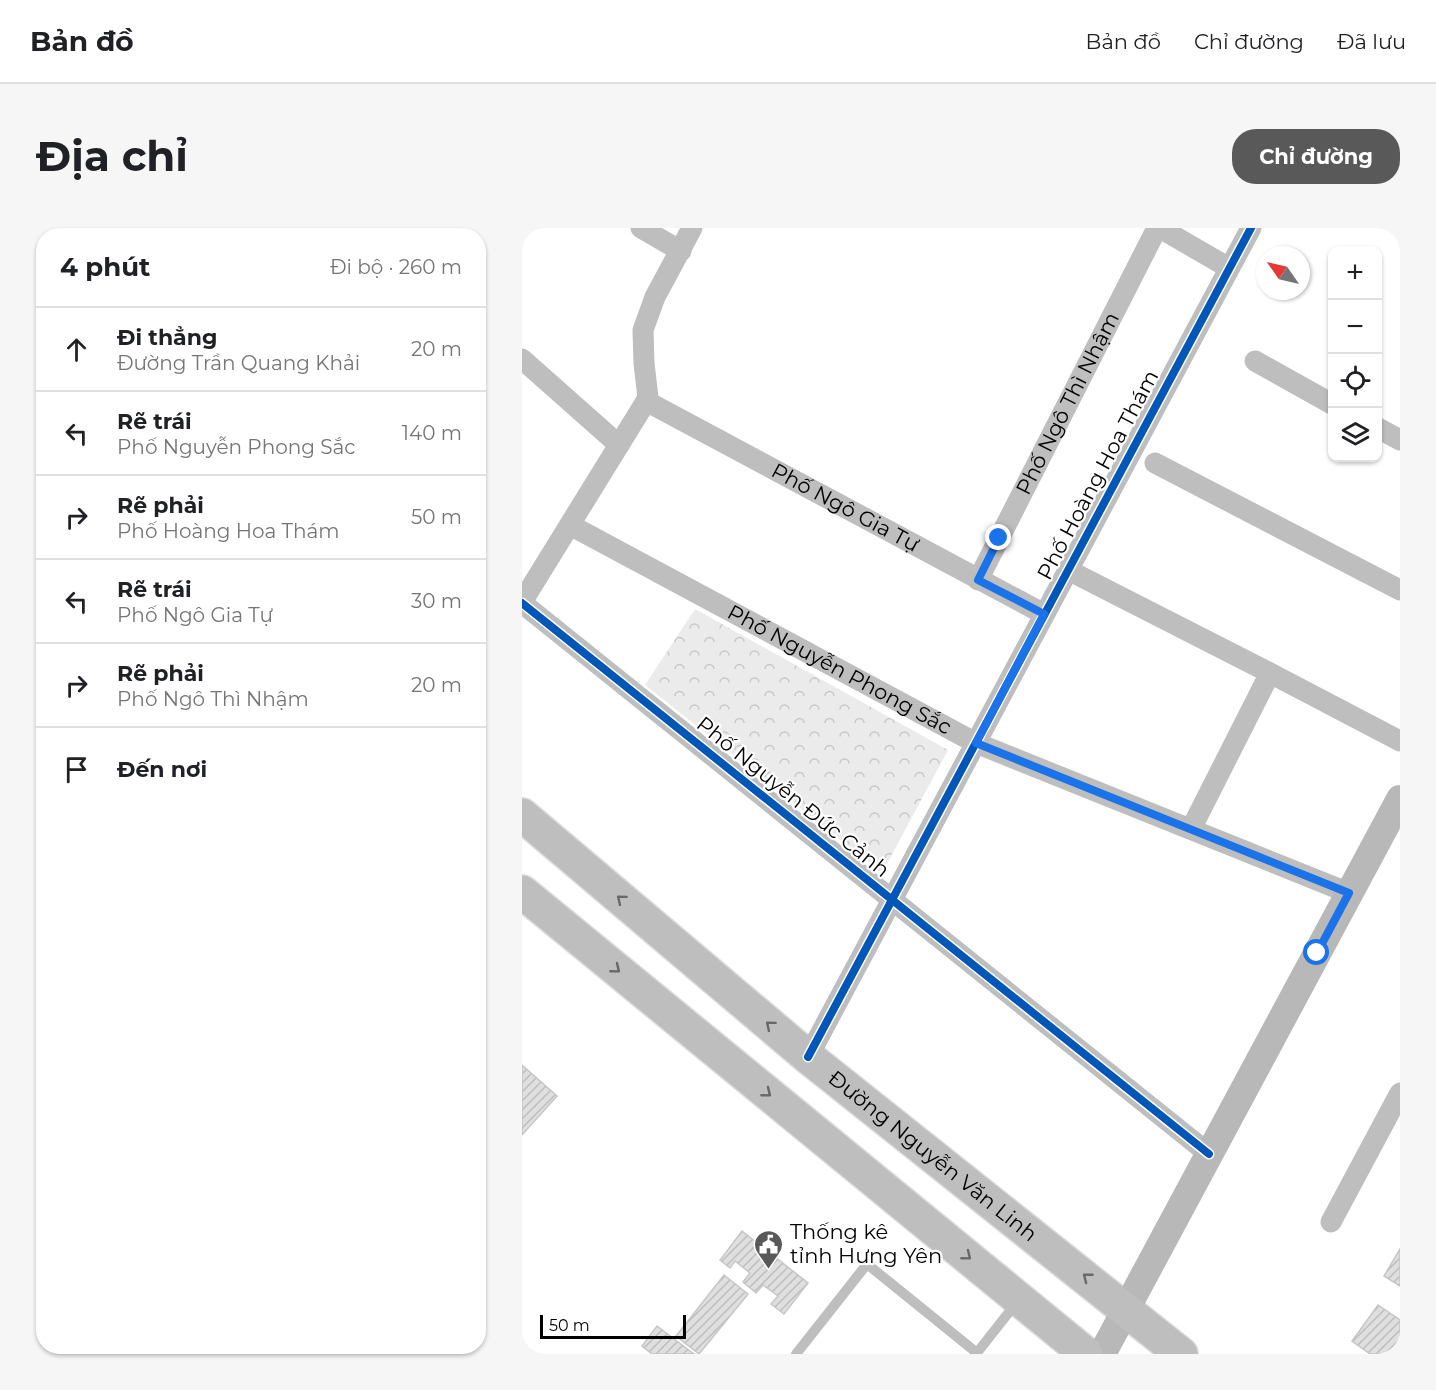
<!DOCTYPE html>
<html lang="vi">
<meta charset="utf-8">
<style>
:root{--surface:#fff;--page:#f6f6f6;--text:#202124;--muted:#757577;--line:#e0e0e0;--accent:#595959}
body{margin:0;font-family:Montserrat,sans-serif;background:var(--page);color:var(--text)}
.controls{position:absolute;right:18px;top:18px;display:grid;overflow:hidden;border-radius:12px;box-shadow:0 2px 4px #0004}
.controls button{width:54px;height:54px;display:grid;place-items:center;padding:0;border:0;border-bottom:2px solid var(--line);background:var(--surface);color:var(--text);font:30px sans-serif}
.compass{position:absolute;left:734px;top:18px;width:54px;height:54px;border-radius:50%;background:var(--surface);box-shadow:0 2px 4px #0004;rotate:304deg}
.scale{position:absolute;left:18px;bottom:15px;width:146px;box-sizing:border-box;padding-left:6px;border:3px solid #000;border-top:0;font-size:16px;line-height:21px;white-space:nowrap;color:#000;-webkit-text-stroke:4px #fff;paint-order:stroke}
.stop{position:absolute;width:18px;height:18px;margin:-14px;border:4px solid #1a73e8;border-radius:50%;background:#fff}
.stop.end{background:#1a73e8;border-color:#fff;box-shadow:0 2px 6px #0008}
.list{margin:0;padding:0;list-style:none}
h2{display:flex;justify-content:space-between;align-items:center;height:78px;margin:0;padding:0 24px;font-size:26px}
h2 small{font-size:20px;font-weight:400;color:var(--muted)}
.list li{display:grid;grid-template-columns:39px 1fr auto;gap:18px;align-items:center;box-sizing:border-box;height:84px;padding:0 24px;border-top:2px solid var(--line)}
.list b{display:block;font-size:22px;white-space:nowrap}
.list p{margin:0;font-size:20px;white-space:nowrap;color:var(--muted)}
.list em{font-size:20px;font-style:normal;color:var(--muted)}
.icon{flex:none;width:33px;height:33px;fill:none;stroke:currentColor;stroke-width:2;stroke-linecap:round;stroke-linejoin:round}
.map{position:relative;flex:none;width:878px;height:1126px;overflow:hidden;border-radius:24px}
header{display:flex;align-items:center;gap:36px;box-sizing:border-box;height:84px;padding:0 30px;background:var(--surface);border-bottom:2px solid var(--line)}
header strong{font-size:28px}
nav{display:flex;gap:33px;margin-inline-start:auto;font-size:21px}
.intro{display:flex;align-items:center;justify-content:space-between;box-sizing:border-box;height:144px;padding:0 36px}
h1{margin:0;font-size:42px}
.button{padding:15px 27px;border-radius:24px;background:var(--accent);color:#fff;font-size:21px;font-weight:700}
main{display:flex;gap:36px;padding:0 36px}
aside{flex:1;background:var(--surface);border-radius:24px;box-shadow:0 2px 4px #0004}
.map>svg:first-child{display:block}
.park{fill:url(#park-crowns)}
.building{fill:url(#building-hatch);stroke:#c6c6c6;stroke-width:1.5}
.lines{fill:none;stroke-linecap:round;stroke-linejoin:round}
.highway-casing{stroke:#dbdbdb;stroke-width:36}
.lane{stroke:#bebebe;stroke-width:10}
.street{stroke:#bebebe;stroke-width:21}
.secondary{stroke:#b8b8b8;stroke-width:28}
.highway{stroke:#bebebe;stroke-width:33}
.cycleway-casing{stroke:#fff;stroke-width:11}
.cycleway{stroke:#0057b8;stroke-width:8}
.oneway{stroke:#686868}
.route{stroke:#1a73e8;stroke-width:8}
.labels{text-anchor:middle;stroke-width:4.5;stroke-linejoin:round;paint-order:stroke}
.street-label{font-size:21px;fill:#000;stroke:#fff}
.poi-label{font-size:21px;fill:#000;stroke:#fff;text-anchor:start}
</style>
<header>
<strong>Bản đồ</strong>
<nav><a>Bản đồ</a><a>Chỉ đường</a><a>Đã lưu</a></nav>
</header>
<div class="intro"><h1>Địa chỉ</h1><a class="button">Chỉ đường</a></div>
<main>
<aside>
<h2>4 phút<small>Đi bộ · 260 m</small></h2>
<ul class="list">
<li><svg class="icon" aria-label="ahead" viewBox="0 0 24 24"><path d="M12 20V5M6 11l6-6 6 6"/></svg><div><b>Đi thẳng</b><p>Đường Trần Quang Khải</p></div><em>20 m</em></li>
<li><svg class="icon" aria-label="left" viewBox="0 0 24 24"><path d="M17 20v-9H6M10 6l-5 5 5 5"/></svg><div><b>Rẽ trái</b><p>Phố Nguyễn Phong Sắc</p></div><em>140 m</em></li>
<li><svg class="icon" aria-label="right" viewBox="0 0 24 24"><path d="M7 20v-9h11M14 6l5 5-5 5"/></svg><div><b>Rẽ phải</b><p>Phố Hoàng Hoa Thám</p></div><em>50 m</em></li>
<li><svg class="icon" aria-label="left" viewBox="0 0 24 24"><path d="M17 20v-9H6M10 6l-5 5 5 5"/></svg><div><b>Rẽ trái</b><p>Phố Ngô Gia Tự</p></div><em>30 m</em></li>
<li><svg class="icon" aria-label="right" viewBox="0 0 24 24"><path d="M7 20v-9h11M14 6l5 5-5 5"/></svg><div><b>Rẽ phải</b><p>Phố Ngô Thì Nhậm</p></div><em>20 m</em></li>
<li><svg class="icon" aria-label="arrive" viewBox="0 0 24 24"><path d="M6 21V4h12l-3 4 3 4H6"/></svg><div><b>Đến nơi</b></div></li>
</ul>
</aside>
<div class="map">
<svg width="878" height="1126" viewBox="0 0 878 1126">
<defs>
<pattern id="park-crowns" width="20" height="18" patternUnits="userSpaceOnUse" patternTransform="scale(1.5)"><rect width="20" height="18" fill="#ebebeb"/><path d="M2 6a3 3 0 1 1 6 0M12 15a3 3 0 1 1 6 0" fill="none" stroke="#c8c8c8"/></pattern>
<pattern id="building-hatch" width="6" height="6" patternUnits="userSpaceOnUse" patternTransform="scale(1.5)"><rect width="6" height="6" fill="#dfdfdf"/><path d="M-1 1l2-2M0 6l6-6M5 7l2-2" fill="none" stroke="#bebebe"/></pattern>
</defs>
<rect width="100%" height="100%" fill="#fff"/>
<!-- park -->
<path class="park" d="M173,381L426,522L360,645L123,457Z"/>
<!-- building -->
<path class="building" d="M0,837L35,868L0,907Z
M220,1003L286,1055L262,1086L249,1076L256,1068L241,1057L234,1065L221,1054L228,1045L213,1033L208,1040L198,1032Z
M878,1021V1058L862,1048Z
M202,1047L226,1066L177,1126L154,1108Z
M856,1077L878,1092V1126H848L830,1113Z
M135,1098L172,1126H130L120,1118Z"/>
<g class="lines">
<defs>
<g id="highway">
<path id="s4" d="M0,587L286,829L659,1126"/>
<path d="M0,664L564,1126"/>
</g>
</defs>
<!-- highway casing -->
<use href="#highway" class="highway-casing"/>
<!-- lane -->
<path class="lane" d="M274,1126L345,1036L455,1125
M454,1126L495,1074"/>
<!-- street -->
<g class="street">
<path d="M119,0L159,23"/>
<path d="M638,0L707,40"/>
<path d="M0,131L97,217"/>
<path d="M733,133L810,176"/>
<path id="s1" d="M124,173L522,386"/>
<path d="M856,200L878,212"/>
<path d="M633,235L878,362"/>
<path id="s2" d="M48,297L454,515L827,665"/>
<path d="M546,342L748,445L878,513"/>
<path id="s3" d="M456,352L635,0"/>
<path d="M0,374L126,170L122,135L121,102L133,69L170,0"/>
<path d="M0,375L687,926"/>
<path d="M669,601L748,445"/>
<path d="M286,829L729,0"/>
<path d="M809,994L878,865"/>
</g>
<!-- secondary -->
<path class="secondary" d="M580,1126L878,571"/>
<!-- highway -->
<use href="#highway" class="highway"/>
<defs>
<path id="cycleway" d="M0,375L687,926
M286,829L729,0"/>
</defs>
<!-- cycleway casing -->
<use href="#cycleway" class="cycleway-casing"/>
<!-- cycleway -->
<use href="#cycleway" class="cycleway"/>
</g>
<!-- one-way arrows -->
<defs><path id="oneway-chevron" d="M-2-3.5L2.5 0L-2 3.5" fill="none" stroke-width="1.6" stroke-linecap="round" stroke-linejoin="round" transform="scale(1.5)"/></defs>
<g class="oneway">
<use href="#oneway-chevron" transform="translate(99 671) rotate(-140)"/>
<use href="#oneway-chevron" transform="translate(94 741) rotate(39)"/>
<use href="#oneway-chevron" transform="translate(248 797) rotate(-140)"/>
<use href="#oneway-chevron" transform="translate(245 865) rotate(39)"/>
<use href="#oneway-chevron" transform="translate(445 1028) rotate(39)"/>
<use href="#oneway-chevron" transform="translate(565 1049) rotate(-142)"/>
</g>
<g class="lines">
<!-- route -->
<path class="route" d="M477,310L456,352L522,386L454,515L827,665L795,725"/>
</g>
<!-- icons -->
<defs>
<symbol id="civic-pin" viewBox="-11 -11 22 30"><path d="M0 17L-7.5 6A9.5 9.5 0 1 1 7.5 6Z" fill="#595959" stroke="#fff"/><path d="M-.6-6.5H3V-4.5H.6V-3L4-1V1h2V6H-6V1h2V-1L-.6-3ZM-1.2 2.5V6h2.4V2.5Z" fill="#fff"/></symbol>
</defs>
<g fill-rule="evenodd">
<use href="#civic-pin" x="230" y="1000" width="33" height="45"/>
</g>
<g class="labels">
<!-- street labels -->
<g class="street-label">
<text dy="7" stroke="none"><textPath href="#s3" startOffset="198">Phố Ngô Thì Nhậm</textPath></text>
<text transform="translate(576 247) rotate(-62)" y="7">Phố Hoàng Hoa Thám</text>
<text dy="7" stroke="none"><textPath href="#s1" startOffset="226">Phố Ngô Gia Tự</textPath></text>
<text dy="7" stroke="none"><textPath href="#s2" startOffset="306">Phố Nguyễn Phong Sắc</textPath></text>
<text transform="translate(271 569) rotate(39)" y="7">Phố Nguyễn Đức Cảnh</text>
<text dy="7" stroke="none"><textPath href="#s4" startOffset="534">Đường Nguyễn Văn Linh</textPath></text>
</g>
<!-- poi labels -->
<g class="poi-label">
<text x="268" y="1011">Thống kê<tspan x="268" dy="24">tỉnh Hưng Yên</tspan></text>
</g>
</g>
</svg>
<div class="controls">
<button>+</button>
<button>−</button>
<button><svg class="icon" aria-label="locate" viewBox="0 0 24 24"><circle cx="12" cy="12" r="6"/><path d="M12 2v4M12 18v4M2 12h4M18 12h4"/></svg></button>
<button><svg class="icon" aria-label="layers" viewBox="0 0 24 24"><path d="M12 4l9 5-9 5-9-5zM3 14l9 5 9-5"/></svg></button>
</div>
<svg class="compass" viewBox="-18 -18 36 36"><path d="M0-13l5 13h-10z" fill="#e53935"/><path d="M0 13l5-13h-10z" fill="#757577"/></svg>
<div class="scale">50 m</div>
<div class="stop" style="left:795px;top:725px"></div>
<div class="stop end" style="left:477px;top:310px"></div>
</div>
</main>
